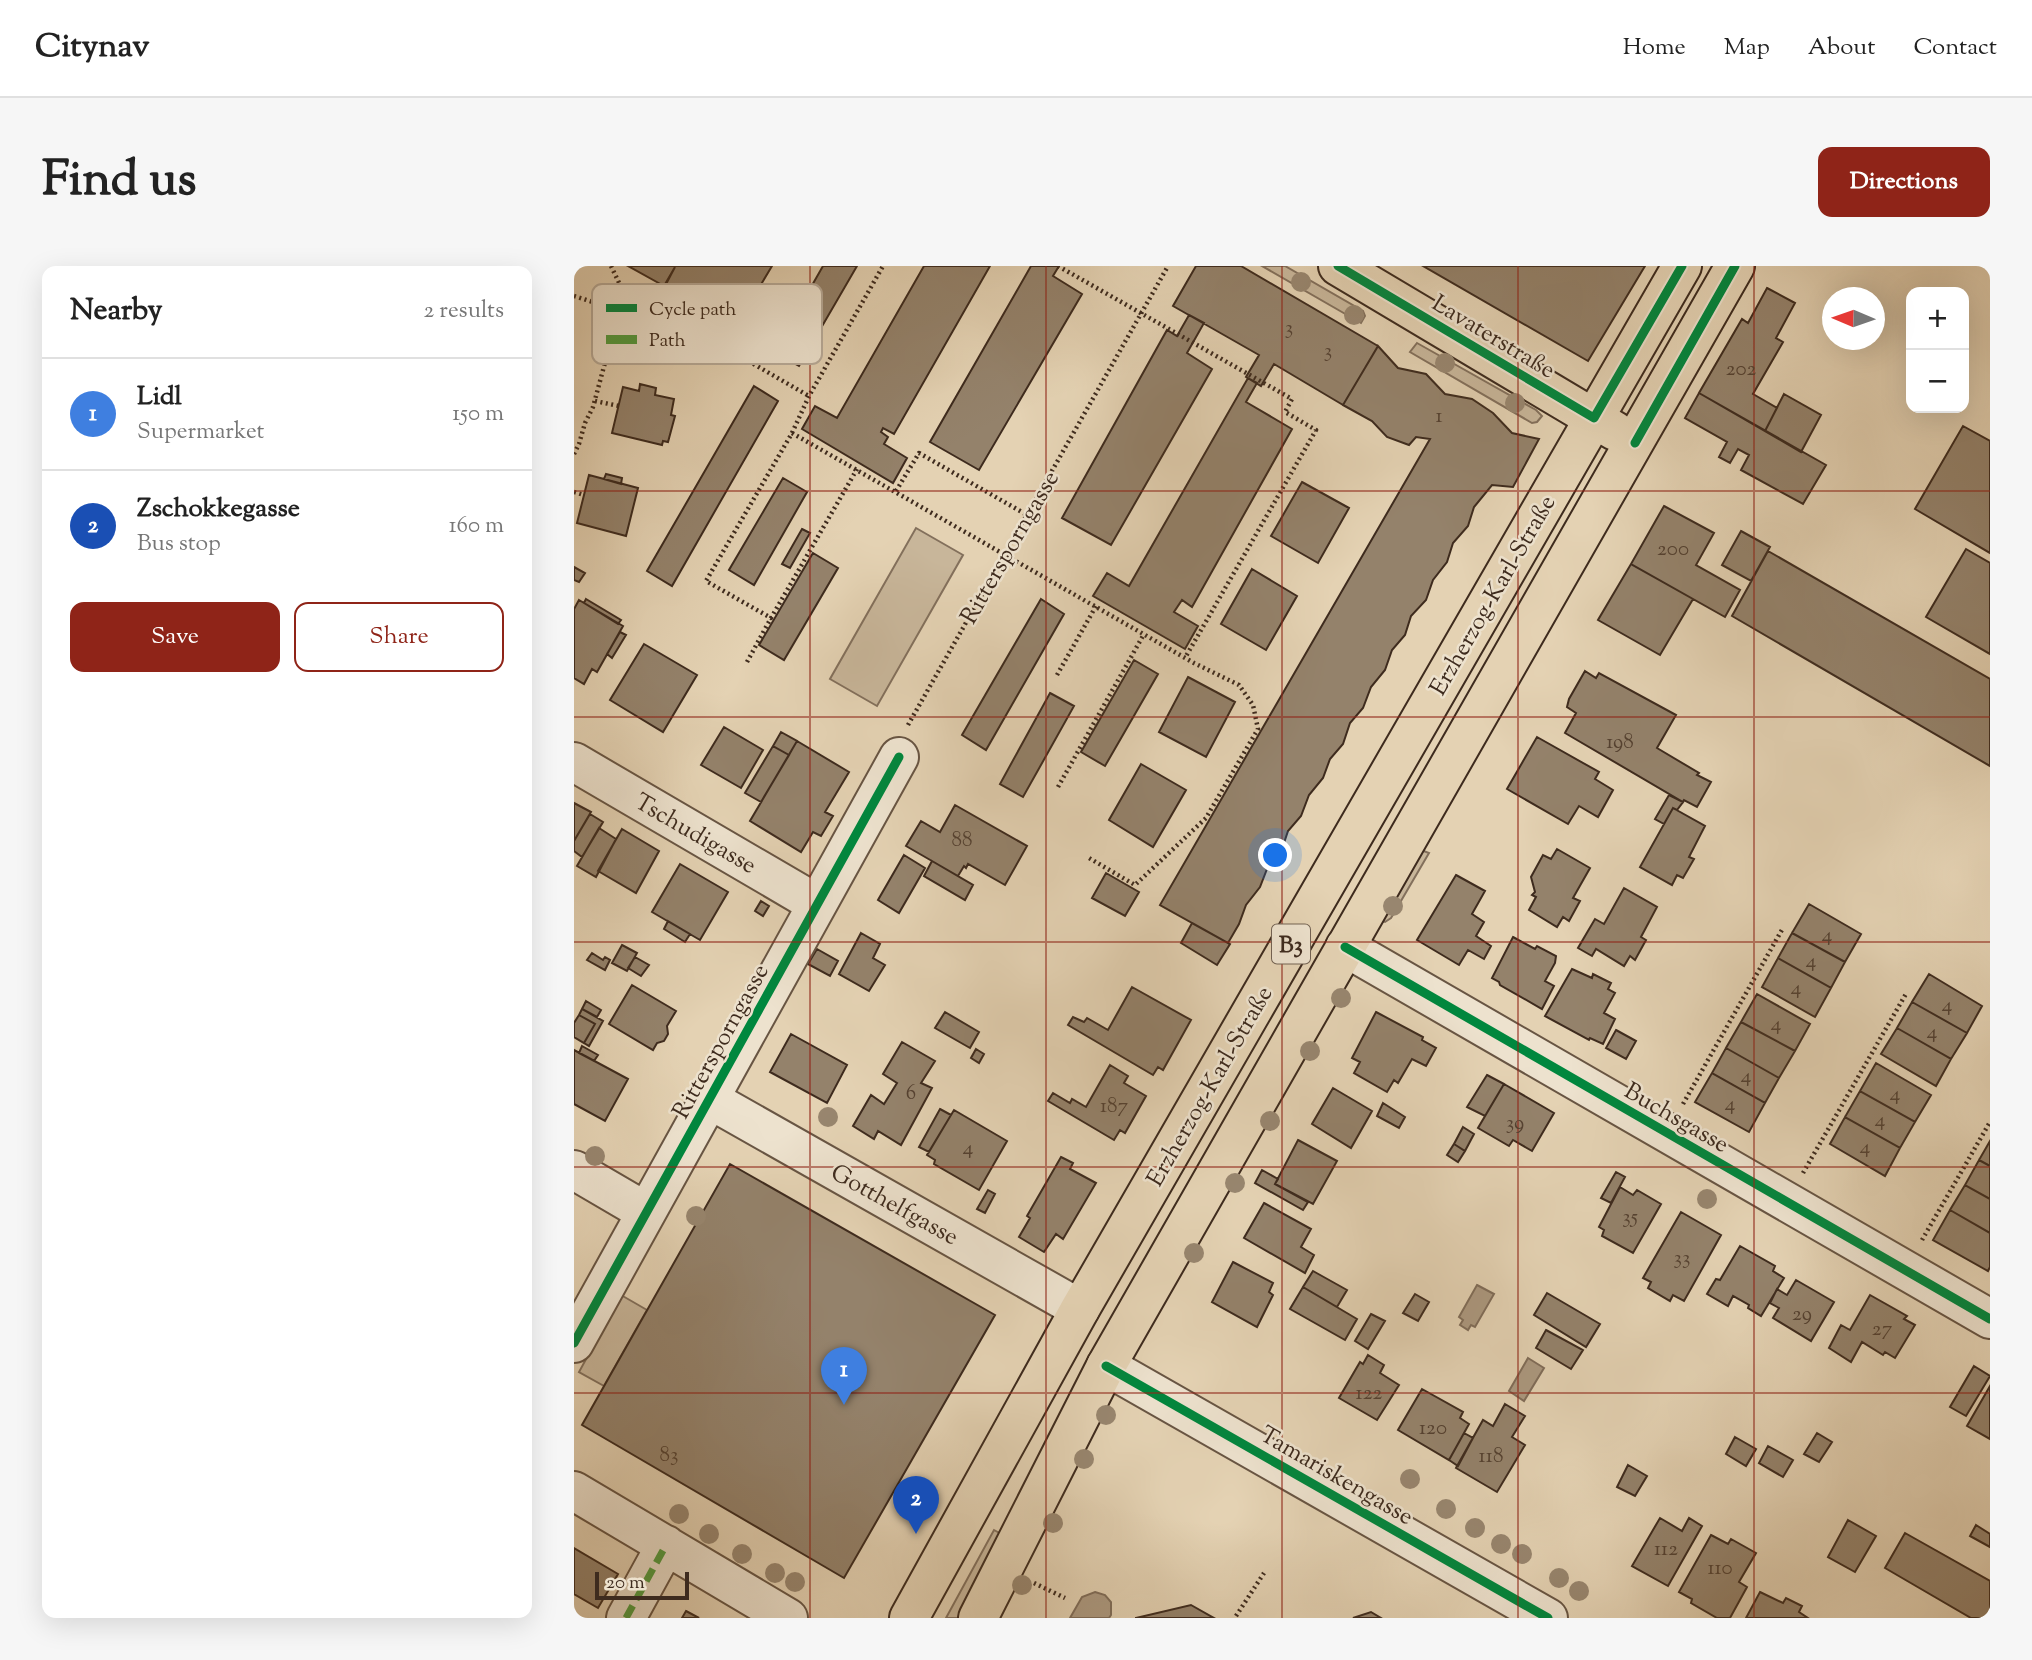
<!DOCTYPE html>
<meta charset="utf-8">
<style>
:root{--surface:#fff;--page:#f6f6f6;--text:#222;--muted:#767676;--line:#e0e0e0;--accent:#8f2418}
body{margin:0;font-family:"Sorts Mill Goudy",serif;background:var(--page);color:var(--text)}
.controls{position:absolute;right:21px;top:21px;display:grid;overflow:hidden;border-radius:14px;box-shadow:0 7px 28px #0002}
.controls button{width:63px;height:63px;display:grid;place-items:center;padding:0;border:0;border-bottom:2px solid var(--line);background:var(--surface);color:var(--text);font:35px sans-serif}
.compass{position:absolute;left:1248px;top:21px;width:63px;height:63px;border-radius:50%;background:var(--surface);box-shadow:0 7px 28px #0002;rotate:272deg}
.scale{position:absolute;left:21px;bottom:18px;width:94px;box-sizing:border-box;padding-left:7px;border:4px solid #3e2b1e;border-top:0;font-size:19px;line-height:24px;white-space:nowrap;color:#3e2b1e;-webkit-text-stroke:5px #ede2ce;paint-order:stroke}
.you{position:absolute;left:702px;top:590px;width:24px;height:24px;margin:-18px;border:5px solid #fff;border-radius:50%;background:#1a73e8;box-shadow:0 0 0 10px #1a73e833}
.badge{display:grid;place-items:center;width:46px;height:46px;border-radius:50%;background:var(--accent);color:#fff;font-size:23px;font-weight:700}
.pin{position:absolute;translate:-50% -58px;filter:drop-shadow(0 2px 4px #0008)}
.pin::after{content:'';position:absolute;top:37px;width:24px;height:21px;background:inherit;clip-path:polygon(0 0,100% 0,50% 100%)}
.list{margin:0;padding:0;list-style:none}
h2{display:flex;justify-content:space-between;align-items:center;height:91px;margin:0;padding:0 28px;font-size:30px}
h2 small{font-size:23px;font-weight:400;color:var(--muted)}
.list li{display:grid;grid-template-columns:46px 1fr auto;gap:21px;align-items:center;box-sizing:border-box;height:112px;padding:0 28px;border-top:2px solid var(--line)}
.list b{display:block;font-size:26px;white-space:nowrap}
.list p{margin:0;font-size:23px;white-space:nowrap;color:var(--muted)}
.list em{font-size:23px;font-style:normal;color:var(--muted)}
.actions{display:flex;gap:14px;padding:21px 28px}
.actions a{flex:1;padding:16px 0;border:2px solid var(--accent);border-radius:14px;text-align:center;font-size:24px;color:var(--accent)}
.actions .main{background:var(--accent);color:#fff}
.map{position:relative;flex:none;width:1416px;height:1352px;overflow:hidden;border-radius:14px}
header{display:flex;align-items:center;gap:42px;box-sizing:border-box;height:98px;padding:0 35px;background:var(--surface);border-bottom:2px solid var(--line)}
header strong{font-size:33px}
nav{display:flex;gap:38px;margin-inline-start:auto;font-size:24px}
.intro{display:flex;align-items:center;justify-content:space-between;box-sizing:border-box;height:168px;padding:0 42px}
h1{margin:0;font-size:49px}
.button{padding:18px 32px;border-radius:14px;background:var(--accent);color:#fff;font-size:24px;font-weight:700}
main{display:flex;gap:42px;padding:0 42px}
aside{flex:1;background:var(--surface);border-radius:14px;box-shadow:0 7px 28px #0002}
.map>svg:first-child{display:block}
.green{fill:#c8b69a;stroke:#83705c;stroke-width:2}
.water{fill:#ac9980;stroke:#806d59;stroke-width:2}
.building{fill:#94826b;stroke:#3e2b1e;stroke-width:2}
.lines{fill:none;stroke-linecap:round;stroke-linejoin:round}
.minor-casing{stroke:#685543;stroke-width:42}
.major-casing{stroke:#3e2b1e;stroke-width:42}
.path{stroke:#3e2b1e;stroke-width:4.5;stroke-dasharray:2 3.5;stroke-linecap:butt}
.minor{stroke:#ede2ce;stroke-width:38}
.major{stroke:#e4d2b3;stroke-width:38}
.quiet{stroke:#539d3f;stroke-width:7;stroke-dasharray:14 7;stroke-linecap:butt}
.cycleway-casing{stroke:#ede2ce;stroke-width:13}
.cycleway{stroke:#00873e;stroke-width:9}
.tree{fill:#98866f}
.grid{fill:none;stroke:#8f2418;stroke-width:2;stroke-opacity:0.55}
.labels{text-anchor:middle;stroke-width:5;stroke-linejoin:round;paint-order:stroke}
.number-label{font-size:21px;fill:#544131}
.shield{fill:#ede2ce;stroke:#726253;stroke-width:2}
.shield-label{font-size:23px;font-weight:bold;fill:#3e2b1e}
.street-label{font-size:24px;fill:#3e2b1e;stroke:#ede2ce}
.key{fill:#ede2ce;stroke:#b8ab99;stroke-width:2}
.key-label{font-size:19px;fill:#3e2b1e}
</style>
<header>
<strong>Citynav</strong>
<nav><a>Home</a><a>Map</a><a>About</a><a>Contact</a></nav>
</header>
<div class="intro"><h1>Find us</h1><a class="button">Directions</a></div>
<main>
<aside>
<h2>Nearby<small>2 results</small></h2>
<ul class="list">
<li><span class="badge" style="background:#3f7fe0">1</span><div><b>Lidl</b><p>Supermarket</p></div><em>150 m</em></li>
<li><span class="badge" style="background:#1a4fb4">2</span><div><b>Zschokkegasse</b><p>Bus stop</p></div><em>160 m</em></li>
</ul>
<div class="actions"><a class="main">Save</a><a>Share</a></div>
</aside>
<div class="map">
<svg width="1416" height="1352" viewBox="0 0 1416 1352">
<rect width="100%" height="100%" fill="#e4d2b3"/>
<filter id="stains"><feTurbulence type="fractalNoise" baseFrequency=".00286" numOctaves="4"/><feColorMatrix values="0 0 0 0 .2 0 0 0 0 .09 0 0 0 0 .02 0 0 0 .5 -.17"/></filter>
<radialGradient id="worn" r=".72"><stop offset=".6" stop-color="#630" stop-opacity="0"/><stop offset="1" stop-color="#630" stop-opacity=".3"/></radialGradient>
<!-- green -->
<path class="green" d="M688,0H711L789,45L791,50L787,57Z
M843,77L962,144L968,150L963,156L958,157L836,86Z
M342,262L389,289L303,440L256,413Z
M847,584L855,587L817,652L811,656L805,654Z
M47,1029L73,1044L30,1120L5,1106Z
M420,1264L429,1269L389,1352H372Z"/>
<!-- water -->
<path class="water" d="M903,1019L920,1028L901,1061L897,1059L894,1064L886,1059L889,1054L885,1051Z
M954,1092L970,1102L950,1135L935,1125Z
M521,1326L531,1329L537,1336V1349L535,1352H496L508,1331Z"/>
<!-- building -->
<path class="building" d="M54,0H198L167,52L161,49L155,58L91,20L101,1L90,20Z
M249,0H283L225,100L200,86Z
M350,0H416L320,168L309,162L307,166L314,171L310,178L333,192L319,217L228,163L241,140L263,152Z
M457,0H485L479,10L508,28L405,204L356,176Z
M622,0H667L804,80L769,139L700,98L687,120L672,111L685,89L599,40Z
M849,0H1071L1014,95Z
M1193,22L1221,37L1202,72L1209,76L1179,128L1203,142L1191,165L1125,127L1168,53L1174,57Z
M615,49L630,57L613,87L638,103L537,279L488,252L593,64L603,70Z
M804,80L824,102L852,108L871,128L898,133L919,147L938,167L965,173L939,221L918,219L900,241L894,260L879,277L873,296L859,314L852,334L837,350L831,369L818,384L811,404L797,421L789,442L776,457L769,478L756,493L749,512L735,529L727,550L714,565L708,583L693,603L686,621L672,639L665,658L654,677L586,639L856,173L842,171L835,179L813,171L798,155L769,139Z
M674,112L683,117L672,136L718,163L618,341L608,334L600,346L624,360L611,383L519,330L533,307L555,320Z
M66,118L82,122L81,129L100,133L97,149L101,150L94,176L89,175L88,179L38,167L49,121L65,125Z
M180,120L204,135L98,320L73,305Z
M1125,127L1252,199L1229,238L1167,204L1175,189L1164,183L1156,197L1145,191L1153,176L1111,152Z
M1210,128L1247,149L1227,186L1191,165Z
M1389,160L1416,175V287L1341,243Z
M32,208L48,212L47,218L30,213Z
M15,209L64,222L52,270L3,257Z
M209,212L233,226L180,319L155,304Z
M728,216L775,242L744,297L697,270Z
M1090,240L1140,267L1122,299L1166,324L1151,351L1057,298Z
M228,263L236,267L216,302L208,298Z
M1167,265L1196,281L1177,315L1148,299Z
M1392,283L1416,297V388L1352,351Z
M1194,285L1416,413V500L1158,350Z
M239,287L264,302L210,394L185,379Z
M1057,298L1119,333L1086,389L1024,354Z
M0,301L11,307L5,316L0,314Z
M678,303L723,330L692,384L647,358Z
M12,333L47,354L44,358L10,337Z
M467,333L490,348L412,484L388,469Z
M5,334L49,360L23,406L18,403L10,418L0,412V343Z
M46,366L52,369L38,392L33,388Z
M70,378L123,409L89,466L36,434Z
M560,394L584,408L531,500L507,486Z
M1011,405L1022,412L1025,407L1102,449L1083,482L1125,507L1123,509L1137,516L1123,541L1110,534L1109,536L991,467L1002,447L993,441L995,433Z
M614,411L661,436L632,491L585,466Z
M476,427L500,440L449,531L426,518Z
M150,461L189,484L167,522L127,499Z
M207,466L223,475L215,489L199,480Z
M963,471L1025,506L1021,513L1039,524L1024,551L1005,540L994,558L933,523Z
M223,475L275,506L251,546L259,550L247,570L239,566L227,586L176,555Z
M199,480L215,489L187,536L171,527Z
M567,498L612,524L579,581L535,554Z
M1095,529L1109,536L1103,544L1099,542L1090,558L1081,553Z
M0,537L17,546L0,575Z
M381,539L453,580L431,619L394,598L392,602L390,600L384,610L332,580L347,555L366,566Z
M1099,542L1131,560L1115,591L1120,593L1109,612L1103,609L1098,619L1066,601Z
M16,548L29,556L8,591L0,585V575Z
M25,562L42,573L22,611L3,600Z
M48,563L85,585L62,627L24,605Z
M983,583L1016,602L999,632L1006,635L995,655L989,651L983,661L955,644L962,631L958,629L961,626L957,611L969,589L977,593Z
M330,589L351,602L325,647L304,634Z
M358,595L399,619L391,634L350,610Z
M106,598L154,626L126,674L78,646Z
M532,607L565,626L551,650L518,632Z
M882,609L911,625L898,648L910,656L902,670L917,680L910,693L894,684L885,699L843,674Z
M1050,622L1083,641L1067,671L1072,674L1061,694L1056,690L1050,700L1022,683L1018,690L1004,682L1021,653L1030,658Z
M187,635L195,640L189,650L181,645Z
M1235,638L1287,668L1271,696L1218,667Z
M94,655L116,668L111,676L90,663Z
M618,657L656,678L643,699L607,677Z
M287,667L306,678L299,692L311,699L295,725L265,708Z
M1218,667L1271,696L1257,722L1204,692Z
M939,671L961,683L963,680L982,690L981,697L971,715L980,720L968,743L926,719L925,716L918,712Z
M48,679L63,687L53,705L38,697Z
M243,683L264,695L256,710L234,698Z
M18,687L29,694L31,691L36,694L31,704L13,694Z
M61,691L75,699L67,710L54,702Z
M1204,692L1257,722L1241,751L1188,721Z
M998,703L1018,712L1019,708L1037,717L1034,723L1041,727L1030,747L1041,753L1029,778L1016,772L1015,774L971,750Z
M1355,708L1408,740L1393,767L1338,736Z
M58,719L102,745L93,760L94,768L90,775L83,777L79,784L35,758Z
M558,721L617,754L589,804L584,801L579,809L494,759L499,751L510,756L513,752L534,764Z
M1183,728L1236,758L1221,785L1167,756Z
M12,735L27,744L23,751L8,743Z
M1338,736L1393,767L1377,793L1323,762Z
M8,743L29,755L15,780L10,777L21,758L5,749Z
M371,746L405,766L396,782L361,762Z
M802,746L849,771L848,774L862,782L852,800L838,793L824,817L820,814L813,826L780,807L786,796L778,792Z
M5,749L21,758L10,777L0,771V757Z
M1167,756L1221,785L1205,812L1152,782Z
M1323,762L1377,793L1362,820L1307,788Z
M1042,764L1062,775L1052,793L1032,782Z
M217,768L273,799L253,837L196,806Z
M328,776L361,795L347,817L358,822L327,879L304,865L300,873L279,860L297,829L310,838L323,817L309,808Z
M8,780L24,789L20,795L5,787Z
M1152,782L1205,812L1191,837L1138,807Z
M402,783L410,788L405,797L397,792Z
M0,784L54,813L31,855L0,838Z
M1302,797L1357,829L1341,856L1286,825Z
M536,799L554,810L550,817L572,830L551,867L546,864L540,874L474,835L479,827L496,837L498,833L512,841Z
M1138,807L1191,837L1175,866L1121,836Z
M913,809L930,818L911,850L893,841Z
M930,818L980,847L958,885L939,874L935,880L904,862Z
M759,822L798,845L777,882L738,858Z
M1286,825L1341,856L1326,882L1271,851Z
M809,837L831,851L825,862L803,850Z
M366,843L377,849L355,886L345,881Z
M380,844L433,875L405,924L360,898L361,894L353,889Z
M1271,851L1326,882L1311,910L1256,878Z
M889,861L900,868L891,885L880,878Z
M724,874L763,895L739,938L701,918Z
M1416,875V900L1405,894Z
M880,878L891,885L884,896L873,889Z
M487,891L499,897L496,903L522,917L489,973L482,968L470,986L445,971L456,952L453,950Z
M1405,894L1416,900V933L1391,919Z
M156,898L421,1049L270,1312L8,1159Z
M688,904L704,913L701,918L734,936L729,944L681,917Z
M1042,906L1051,911L1037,937L1027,932Z
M1391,919L1416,933V967L1376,944Z
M1046,921L1059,929L1063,924L1087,938L1059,987L1028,970L1030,964L1025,961Z
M414,924L421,928L411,947L403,943Z
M690,937L737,963L727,981L740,989L731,1007L670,972Z
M1376,944L1416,967V1001L1414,1005L1359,974Z
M1107,946L1147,969L1110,1035L1099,1029L1096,1035L1074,1022L1077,1016L1069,1012Z
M1166,980L1201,1000L1199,1005L1210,1012L1187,1050L1174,1042L1175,1039L1159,1030L1154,1040L1133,1028L1142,1013L1146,1014Z
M659,996L699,1017L695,1026L699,1029L683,1061L638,1036Z
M739,1005L773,1024L763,1041L729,1021Z
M1222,1014L1260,1036L1237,1075L1199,1052L1205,1042L1196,1037L1203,1023L1213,1029Z
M729,1021L783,1053L771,1074L716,1043Z
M973,1027L1026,1058L1012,1081L960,1049Z
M841,1028L855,1036L844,1055L829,1047Z
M1296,1029L1333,1050L1330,1053L1341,1059L1321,1092L1311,1086L1309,1089L1288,1076L1277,1096L1255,1082L1267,1059L1276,1064Z
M797,1048L811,1055L794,1083L781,1075Z
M972,1064L1009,1084L997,1103L962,1082Z
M794,1089L810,1099L806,1107L825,1119L803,1154L765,1132L786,1096L789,1098Z
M1400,1100L1416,1110L1392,1150L1376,1141Z
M1416,1120V1173L1393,1160Z
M848,1123L889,1146L886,1152L895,1158L875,1194L824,1164Z
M931,1138L951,1150L938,1171L951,1179L923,1226L882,1202L909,1154L919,1160Z
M890,1167L899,1172L884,1200L875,1194Z
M1243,1167L1258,1176L1245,1196L1230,1188Z
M1161,1171L1182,1183L1172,1200L1152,1188Z
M1194,1180L1219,1194L1209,1211L1185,1197Z
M1054,1199L1073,1210L1061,1230L1043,1221Z
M1086,1252L1108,1265L1115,1252L1128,1260L1094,1320L1058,1300Z
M1274,1254L1302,1270L1281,1306L1254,1291Z
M1402,1259L1416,1268V1281L1396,1270Z
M1331,1267L1416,1315V1352H1397L1311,1302Z
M1137,1269L1154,1278L1157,1273L1182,1287L1165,1316L1173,1321L1156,1352H1143L1117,1337L1118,1333L1105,1326Z
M0,1282L44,1308L24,1342L0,1328Z
M1186,1326L1209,1337L1212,1332L1228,1340L1225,1346L1234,1352H1172Z
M617,1339L640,1352H561H562Z
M112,1345L125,1352H108Z
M797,1346L807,1352H779Z"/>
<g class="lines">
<defs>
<path id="minor" d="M0,496L243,638
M771,681L1416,1053
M135,833L506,1043
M0,904L72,946
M0,1077L325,491
M532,1100L974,1352
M0,1225L214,1352
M52,1352L92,1279"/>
<path id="major" d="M764,0L1041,165
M335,1352L506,1043L1108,0
M404,1352L532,1100L1161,0"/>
</defs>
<!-- minor casing -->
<use href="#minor" class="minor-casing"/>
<!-- major casing -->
<use href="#major" class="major-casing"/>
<!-- path -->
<path class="path" d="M37,0L60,48
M484,0L718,133L711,146L742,164L611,392
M0,30L138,74L235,130
M21,135L45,140
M218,167L235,130L309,0
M0,188L5,178L11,157L19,141L45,45
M283,203L197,352L132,315L218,167L620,397L665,419L679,439L684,463L632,552L561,619L515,592
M322,225L345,187L453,249
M0,226L10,229
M173,396L197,352
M483,409L522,340
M334,459L594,0
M484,521L570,368
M1109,838L1209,662
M1229,907L1333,726
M1348,974L1416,856
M460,1317L491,1332
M662,1350L690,1307"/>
<!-- minor -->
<use href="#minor" class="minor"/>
<!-- major -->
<use href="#major" class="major"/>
<!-- quiet -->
<path class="quiet" d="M52,1352L92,1279"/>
<defs>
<path id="cycleway" d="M764,0L1020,152L1108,0
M1061,177L1161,0
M771,681L1416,1053
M0,1077L325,491
M532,1100L974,1352"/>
</defs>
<!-- cycleway casing -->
<use href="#cycleway" class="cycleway-casing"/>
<!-- cycleway -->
<use href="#cycleway" class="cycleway"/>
</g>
<!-- trees -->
<g class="tree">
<circle cx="727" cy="16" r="10"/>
<circle cx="780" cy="49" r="10"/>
<circle cx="871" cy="97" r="10"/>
<circle cx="941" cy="137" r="10"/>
<circle cx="819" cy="640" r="10"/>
<circle cx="767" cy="732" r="10"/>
<circle cx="736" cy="785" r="10"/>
<circle cx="254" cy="851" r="10"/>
<circle cx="696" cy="855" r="10"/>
<circle cx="21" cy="890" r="10"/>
<circle cx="661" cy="917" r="10"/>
<circle cx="1133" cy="933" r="10"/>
<circle cx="122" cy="950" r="10"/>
<circle cx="620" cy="987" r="10"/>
<circle cx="532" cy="1149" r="10"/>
<circle cx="510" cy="1193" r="10"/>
<circle cx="836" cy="1213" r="10"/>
<circle cx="872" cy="1243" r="10"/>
<circle cx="105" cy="1248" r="10"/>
<circle cx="479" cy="1257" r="10"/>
<circle cx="901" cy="1262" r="10"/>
<circle cx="135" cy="1268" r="10"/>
<circle cx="927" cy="1278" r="10"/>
<circle cx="168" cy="1288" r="10"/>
<circle cx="948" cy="1288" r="10"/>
<circle cx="201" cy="1307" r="10"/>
<circle cx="985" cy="1312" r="10"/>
<circle cx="221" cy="1316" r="10"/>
<circle cx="448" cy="1319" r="10"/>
<circle cx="1005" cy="1325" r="10"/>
</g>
<!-- grid -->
<path class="grid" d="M236,0V1352M472,0V1352M708,0V1352M944,0V1352M1180,0V1352M0,225H1416M0,451H1416M0,676H1416M0,901H1416M0,1127H1416"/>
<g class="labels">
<!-- number labels -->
<g class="number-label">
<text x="715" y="68">3</text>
<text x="754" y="91">3</text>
<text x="1167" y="109">202</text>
<text x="865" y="156">1</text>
<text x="1099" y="289">200</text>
<text x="1046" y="482">198</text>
<text x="388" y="580">88</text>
<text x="1253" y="675">4</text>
<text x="1237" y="701">4</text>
<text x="1222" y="728">4</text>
<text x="1373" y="745">4</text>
<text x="1202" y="764">4</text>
<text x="1358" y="772">4</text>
<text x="1172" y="816">4</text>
<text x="337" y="833">6</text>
<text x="1321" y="834">4</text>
<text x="1156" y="844">4</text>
<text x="540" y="846">187</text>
<text x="1306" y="860">4</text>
<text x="941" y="863">39</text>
<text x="1291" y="887">4</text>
<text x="394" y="888">4</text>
<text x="1056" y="957">35</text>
<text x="1108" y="998">33</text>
<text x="1228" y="1054">29</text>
<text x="1308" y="1069">27</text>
<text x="795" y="1133">122</text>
<text x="859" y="1168">120</text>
<text x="95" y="1195">83</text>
<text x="917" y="1196">118</text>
<text x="1092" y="1289">112</text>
<text x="1146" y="1308">110</text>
</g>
<!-- shield labels -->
<rect class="shield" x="698" y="658.5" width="38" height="39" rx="5"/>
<g class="shield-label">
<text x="717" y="686">B3</text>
</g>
<!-- street labels -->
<g class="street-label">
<text transform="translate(920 70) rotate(31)" y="8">Lavaterstraße</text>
<text transform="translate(435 281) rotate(-60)" y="8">Rittersporngasse</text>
<text transform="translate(918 329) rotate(-60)" y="8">Erzherzog-Karl-Straße</text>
<text transform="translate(122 567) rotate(30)" y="8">Tschudigasse</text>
<text transform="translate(146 775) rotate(-61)" y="8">Rittersporngasse</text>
<text transform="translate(635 820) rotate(-60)" y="8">Erzherzog-Karl-Straße</text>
<text transform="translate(1103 851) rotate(30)" y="8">Buchsgasse</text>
<text transform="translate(321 938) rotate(29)" y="8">Gotthelfgasse</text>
<text transform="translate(763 1209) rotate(30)" y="8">Tamariskengasse</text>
</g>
</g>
<!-- legend -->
<rect x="18" y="18" width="230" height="80" rx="10" class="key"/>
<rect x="32" y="38" width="31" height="8" fill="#00873e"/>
<rect x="32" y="69" width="31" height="9" fill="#539d3f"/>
<g class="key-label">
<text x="75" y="49">Cycle path</text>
<text x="75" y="80">Path</text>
</g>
<rect width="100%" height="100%" filter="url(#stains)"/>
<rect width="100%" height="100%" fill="url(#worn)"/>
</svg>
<div class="controls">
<button>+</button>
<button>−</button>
</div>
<svg class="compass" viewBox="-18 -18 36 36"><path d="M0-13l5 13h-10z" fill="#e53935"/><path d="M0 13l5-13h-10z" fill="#767676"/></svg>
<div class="scale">20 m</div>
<div class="you"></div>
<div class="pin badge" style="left:270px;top:1139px;background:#3f7fe0">1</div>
<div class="pin badge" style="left:342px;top:1268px;background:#1a4fb4">2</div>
</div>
</main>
